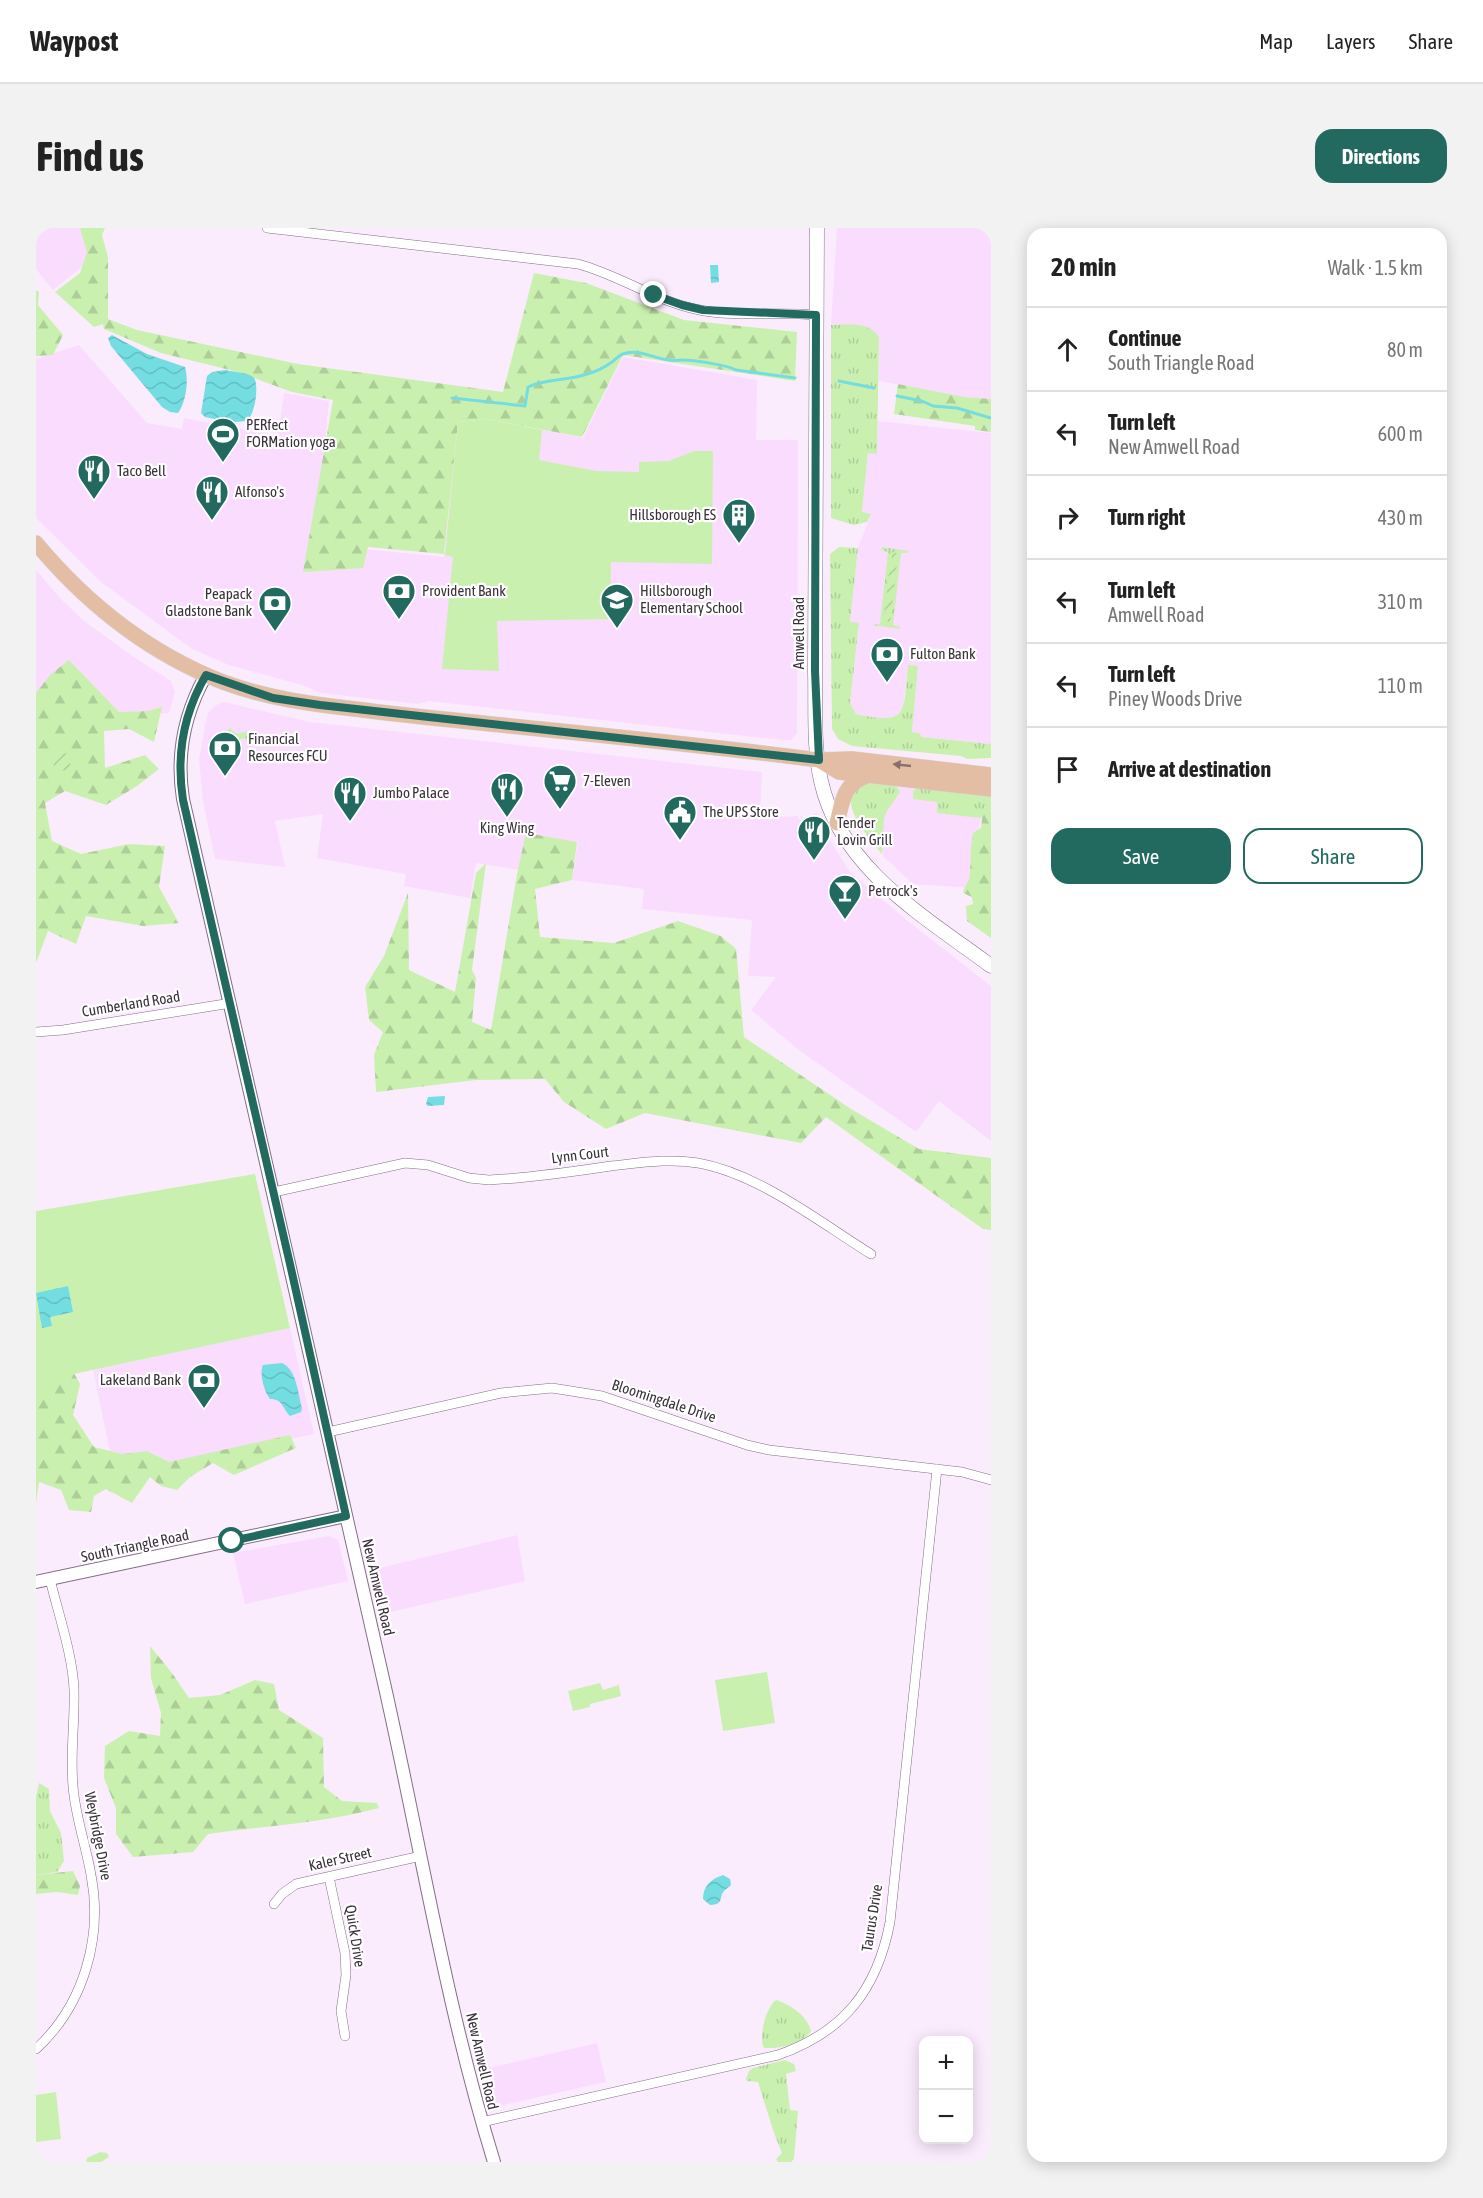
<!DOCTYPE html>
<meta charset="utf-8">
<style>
:root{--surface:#fff;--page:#f2f2f2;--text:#222;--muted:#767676;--line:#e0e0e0;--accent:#226a60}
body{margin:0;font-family:"Asap Condensed",sans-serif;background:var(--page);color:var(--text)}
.controls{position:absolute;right:18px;bottom:18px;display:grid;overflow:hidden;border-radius:12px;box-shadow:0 3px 15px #0003}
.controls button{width:54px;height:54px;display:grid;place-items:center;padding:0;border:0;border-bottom:2px solid var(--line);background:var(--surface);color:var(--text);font:30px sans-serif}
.stop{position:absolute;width:18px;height:18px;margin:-14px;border:4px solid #226a60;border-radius:50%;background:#fff}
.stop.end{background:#226a60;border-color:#fff;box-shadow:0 2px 6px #0008}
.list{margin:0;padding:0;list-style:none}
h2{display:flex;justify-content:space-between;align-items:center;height:78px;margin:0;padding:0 24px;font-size:26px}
h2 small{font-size:20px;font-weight:400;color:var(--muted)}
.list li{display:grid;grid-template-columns:39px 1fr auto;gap:18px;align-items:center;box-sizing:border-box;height:84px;padding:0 24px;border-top:2px solid var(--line)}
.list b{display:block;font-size:22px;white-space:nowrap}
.list p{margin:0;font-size:20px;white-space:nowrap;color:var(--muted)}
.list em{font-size:20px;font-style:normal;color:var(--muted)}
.actions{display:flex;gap:12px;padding:18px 24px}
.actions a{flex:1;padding:14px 0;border:2px solid var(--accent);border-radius:18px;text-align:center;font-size:21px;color:var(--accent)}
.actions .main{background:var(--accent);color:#fff}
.icon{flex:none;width:33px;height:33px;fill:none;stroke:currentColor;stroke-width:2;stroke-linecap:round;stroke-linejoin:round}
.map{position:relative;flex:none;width:955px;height:1934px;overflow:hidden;border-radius:18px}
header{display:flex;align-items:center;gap:36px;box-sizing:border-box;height:84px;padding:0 30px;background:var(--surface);border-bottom:2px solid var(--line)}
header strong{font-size:28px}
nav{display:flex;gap:33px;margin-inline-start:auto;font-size:21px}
.intro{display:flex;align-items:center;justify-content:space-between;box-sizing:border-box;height:144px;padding:0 36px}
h1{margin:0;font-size:42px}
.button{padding:15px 27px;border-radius:18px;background:var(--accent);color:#fff;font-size:21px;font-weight:700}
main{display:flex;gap:36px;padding:0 36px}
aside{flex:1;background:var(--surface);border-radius:18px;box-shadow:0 3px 15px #0003}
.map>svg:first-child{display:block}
.built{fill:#fadcfe}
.grass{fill:url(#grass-tufts)}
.forest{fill:url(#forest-firs)}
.park{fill:#caf0b0}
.garden{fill:url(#garden-furrows)}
.water{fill:url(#water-waves)}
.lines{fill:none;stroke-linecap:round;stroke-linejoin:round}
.stream{stroke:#73dde1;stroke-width:3}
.minor-casing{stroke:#836e86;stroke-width:10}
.tertiary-casing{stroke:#836e86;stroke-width:14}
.secondary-casing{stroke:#836e86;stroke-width:15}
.primary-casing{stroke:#d8d6d8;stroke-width:16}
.minor{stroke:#fff;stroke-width:9}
.tertiary{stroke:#fff;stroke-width:12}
.secondary{stroke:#fff;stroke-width:14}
.primary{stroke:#e3bda4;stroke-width:15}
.oneway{fill:#87706b}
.route{stroke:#226a60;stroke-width:8}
.labels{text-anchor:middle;stroke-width:4.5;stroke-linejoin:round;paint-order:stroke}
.poi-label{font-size:15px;fill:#3b313c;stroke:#fff;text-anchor:start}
.street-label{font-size:15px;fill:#3b313c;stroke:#fff}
</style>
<header>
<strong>Waypost</strong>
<nav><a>Map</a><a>Layers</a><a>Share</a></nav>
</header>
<div class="intro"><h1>Find us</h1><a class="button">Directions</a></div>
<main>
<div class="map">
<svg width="955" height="1934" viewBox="0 0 955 1934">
<defs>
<pattern id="grass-tufts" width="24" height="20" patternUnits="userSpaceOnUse" patternTransform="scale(1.5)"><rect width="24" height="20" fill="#caf0b0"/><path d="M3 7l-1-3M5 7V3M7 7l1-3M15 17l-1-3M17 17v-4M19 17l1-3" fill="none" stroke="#aece98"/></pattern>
<pattern id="forest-firs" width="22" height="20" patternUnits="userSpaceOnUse" patternTransform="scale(1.5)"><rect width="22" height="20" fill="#caf0b0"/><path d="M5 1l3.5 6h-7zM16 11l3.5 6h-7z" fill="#aece98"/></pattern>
<pattern id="garden-furrows" width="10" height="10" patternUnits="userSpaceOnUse" patternTransform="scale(1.5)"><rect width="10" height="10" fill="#caf0b0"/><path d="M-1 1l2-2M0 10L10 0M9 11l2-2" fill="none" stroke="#aece98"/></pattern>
<pattern id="water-waves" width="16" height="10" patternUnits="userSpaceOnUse" patternTransform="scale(1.5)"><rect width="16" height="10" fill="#73dde1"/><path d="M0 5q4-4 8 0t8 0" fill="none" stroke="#64bec2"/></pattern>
</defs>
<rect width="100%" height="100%" fill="#fbecfd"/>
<!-- built -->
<path class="built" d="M0,0H54L53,33L17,62L0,41Z
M801,0H955V171L928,169L843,153V109L795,97Z
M43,117L111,195L146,201L148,190L242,208L248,165L293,173L278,328L328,321L408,329L422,194L507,202L547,210L587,129L721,152L720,212H762L761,505L755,512H747L393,473L382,476L285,465L266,457L193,437L156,421L65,354L0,290V131Z
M842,193L955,205V516L886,509L876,504L882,438H872L867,480L860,488L847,491L820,486L814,475L823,396L814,394L822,320L835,286L826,285L832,224L841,225Z
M0,342L24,370L48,393L95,427L135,453L139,464L133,485L83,488L0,466Z
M188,474L274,494L726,544L724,590L762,588L763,592L780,585L791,608L814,644L873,694L955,758V913L903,873L880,904L764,823L715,782L740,749L712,748L716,692L606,681L608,661L536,652L542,613L483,642L440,635L434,670L368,658L370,646L281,630L287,586L239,593L249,639L179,631L167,573L163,531L171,487L178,478Z
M863,558L947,568L937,660L877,656L847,628L845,612L847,585L862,567Z
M254,1100L278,1206L79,1248L57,1142Z
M481,1307L489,1353L350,1385L340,1341Z
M293,1308L302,1312L312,1353L209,1376L197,1325Z
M561,1815L570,1854L463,1878L457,1874L449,1841Z"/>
<!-- grass -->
<path class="grass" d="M795,97C812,97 833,93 843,109L841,226L832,225L826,284L835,286L831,294L818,297L795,290Z
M803,319L822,320L814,394L823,395L814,475L820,486C874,498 867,484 872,437L882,438L876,504L883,505L886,509L955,516V530L931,531L925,528L816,518L802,511L796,501L794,326Z
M846,319L873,323L871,325H865L857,397L864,399V401L836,397L844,396L852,324L845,322Z
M830,555L860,557L864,564L851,583L848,590L846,626C837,614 809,584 816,568C819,562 825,558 830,555Z
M881,560L955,568V585L944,590L901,585V574L877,571V563Z
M3,1555L13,1561L14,1583L25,1605L28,1633L21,1644L0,1647V1569Z
M740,1772C754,1776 773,1789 775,1804C765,1816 744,1821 728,1820C722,1810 730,1779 740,1772Z
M749,1832L758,1836L760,1843L750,1846L754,1882L762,1883L758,1931L755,1934H742L740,1931L746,1925L738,1905L722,1854L711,1853L710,1851L713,1843L717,1840Z
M64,1924L71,1925L73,1929L65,1934H50L51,1930Z"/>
<!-- forest -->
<path class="forest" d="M44,0H69L66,7L72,29V91L101,102L262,136L467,164L498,45L550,55L648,92L761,104L759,153L587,127L546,209L450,191L422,194L408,326L332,319L327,340L267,344L297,172L256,164L202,144L125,125L68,101L67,96L58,99L19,64L44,45L51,24Z
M0,62L3,64L2,77L27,107L17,127L0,128Z
M862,156L928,169L955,171V204L939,202V198L858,186Z
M33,432L83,484L112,483L126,479L118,514L93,501L68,503L69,540L109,527L123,541L101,558L70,577L29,563L9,575L16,613L45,626L93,616L129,618L123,659L143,695L107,698L50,688L40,716L12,703L0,735V465L14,447Z
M955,578V710L931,693L930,678L937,676L936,669L927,665C928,658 934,653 934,646C935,633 934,619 937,605L945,600L947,582Z
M490,605L541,614L536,652L499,661L504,709L578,715L642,693L685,708L700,721L708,809L815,881L883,921L955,930V1002L947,1001L790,889L765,915L609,885L570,901L528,874L509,851L440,852L340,864L338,827L347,804L333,792L329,759L348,728L372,665L373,742L419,764L440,645L450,635L436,742L440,750L436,794L455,802L481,646Z
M0,1117L29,1129L44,1156L37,1187L58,1219L86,1226L111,1223L133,1234L254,1207L260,1220L198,1247L177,1235L154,1249L141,1262L125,1258L114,1249L96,1275L70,1261L58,1268L55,1284L33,1282L25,1262L3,1254L0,1275Z
M114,1418L136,1445L153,1470L184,1467L219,1452L238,1456L243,1482L287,1510L288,1559L306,1573L341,1575L343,1580C287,1595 229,1598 172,1606L157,1624L97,1629L80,1606V1580L68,1550L69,1518L93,1503L124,1508L125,1485L115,1450Z
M37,1643L44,1658L42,1667L21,1664L0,1666V1647Z"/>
<!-- park -->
<path class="park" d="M450,191L506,202L503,232L560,243L603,244V234L633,233L658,223H677L676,336L575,334L574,391L461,393L463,443L406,441L417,329L409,327L422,194Z
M219,946L254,1100L0,1154V983Z
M731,1444L739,1495L687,1503L679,1452Z
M564,1455L567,1462L583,1457L585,1468L554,1476V1479L537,1483L532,1463Z
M20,1864L25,1911L0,1914V1867Z"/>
<!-- garden -->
<path class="garden" d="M858,324L862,326L854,396L852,395L849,382L854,334L856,330L855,325Z
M194,500L200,506L213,503L216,505V510L211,514L210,510L190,514L191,503Z
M33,525L35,542L18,543L17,526Z"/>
<!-- water -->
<path class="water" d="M674,37H682L683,54L675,55Z
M76,107L111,126L149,139C153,153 150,174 142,185L134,184L126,179L75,118L72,110Z
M189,142C197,144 210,144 217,149C224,154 219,188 211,192C199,197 181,191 169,189L165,185L171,148L176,144Z
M409,868L408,877L392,878L390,876L392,869Z
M32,1058L37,1084L14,1089L16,1098L6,1100L0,1065Z
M246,1135C261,1142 262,1166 266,1180L265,1184L254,1188C246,1180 247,1171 234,1171C228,1163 223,1146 227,1137Z
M687,1647L694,1651L695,1657C693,1659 690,1661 688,1663C682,1670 689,1676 674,1677L667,1671C667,1658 675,1651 687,1647Z"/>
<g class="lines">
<!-- stream -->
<path class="stream" d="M803,153L838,160
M861,168L886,173L897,178L921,180L955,190
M416,170L489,178L492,159C510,150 532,153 551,146C559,144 569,139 576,134C579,132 583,127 587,126C602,120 618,131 633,132C637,133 642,132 646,132C658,132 691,137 700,142L759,150"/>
<defs>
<path id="minor" d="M231,0L542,36C583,47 618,72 659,81C698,90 740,83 779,87
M0,804L27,802L195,775
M238,964L369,935L392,937L433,950L453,952C494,950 535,944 575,938C604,935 633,930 662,935C723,946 782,993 835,1026
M292,1204L465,1165L516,1160L566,1168L711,1217L733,1222L926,1244L955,1252
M293,1649L309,1725L310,1747L305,1783L309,1808
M238,1676L246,1666L260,1656L385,1628
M0,1821C48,1777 67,1709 55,1647C50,1617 39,1588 37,1558C34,1526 39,1494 38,1462C37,1428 22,1385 14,1351
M446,1894L742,1827C808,1804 841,1762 854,1694L901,1241"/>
<path id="tertiary" d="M170,447C148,486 140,527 147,571C214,866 282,1160 348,1455C384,1614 410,1779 458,1934
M0,1354L310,1288"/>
<path id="secondary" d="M781,0L779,443C780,479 777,518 785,553C804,640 889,689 955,738"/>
<path id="primary" d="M0,315C50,375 113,425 187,454C230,470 274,476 319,481C358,486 397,490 436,494C552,506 668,517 783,532L816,531L955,547
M783,532L803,544L955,561
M801,595C807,572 806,558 830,548"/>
</defs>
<!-- minor casing -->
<use href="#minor" class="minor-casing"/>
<!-- tertiary casing -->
<use href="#tertiary" class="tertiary-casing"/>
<!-- secondary casing -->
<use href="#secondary" class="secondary-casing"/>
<!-- primary casing -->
<use href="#primary" class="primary-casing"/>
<!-- minor -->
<use href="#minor" class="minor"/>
<!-- tertiary -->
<use href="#tertiary" class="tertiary"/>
<!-- secondary -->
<use href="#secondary" class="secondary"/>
<!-- primary -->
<use href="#primary" class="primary"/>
</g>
<!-- one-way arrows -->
<defs><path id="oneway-solid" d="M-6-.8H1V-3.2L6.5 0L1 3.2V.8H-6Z" transform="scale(1.5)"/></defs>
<use class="oneway" href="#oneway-solid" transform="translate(866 537) rotate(-174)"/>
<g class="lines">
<!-- route -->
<path class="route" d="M196,1313L310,1288L254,1036L147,572C140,527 147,486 170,447L237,470L284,477L783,532L779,443L780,87L667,82L646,77L618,67"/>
</g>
<!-- icons -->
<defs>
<symbol id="stadium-pin" viewBox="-11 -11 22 30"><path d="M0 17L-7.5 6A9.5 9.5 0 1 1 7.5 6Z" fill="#226a60" stroke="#fff"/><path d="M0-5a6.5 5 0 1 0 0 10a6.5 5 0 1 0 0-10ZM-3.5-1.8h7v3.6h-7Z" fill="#fff"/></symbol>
<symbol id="restaurant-pin" viewBox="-11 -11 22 30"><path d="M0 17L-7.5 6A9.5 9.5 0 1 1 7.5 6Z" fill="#226a60" stroke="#fff"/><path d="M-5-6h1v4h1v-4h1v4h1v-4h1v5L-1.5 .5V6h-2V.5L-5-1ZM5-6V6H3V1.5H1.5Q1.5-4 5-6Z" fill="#fff"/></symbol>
<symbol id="building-pin" viewBox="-11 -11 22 30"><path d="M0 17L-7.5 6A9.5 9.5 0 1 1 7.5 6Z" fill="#226a60" stroke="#fff"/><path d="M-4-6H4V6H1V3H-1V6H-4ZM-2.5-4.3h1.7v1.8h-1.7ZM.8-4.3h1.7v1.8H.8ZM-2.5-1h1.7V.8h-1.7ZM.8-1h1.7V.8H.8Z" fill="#fff"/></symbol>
<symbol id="bank-pin" viewBox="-11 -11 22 30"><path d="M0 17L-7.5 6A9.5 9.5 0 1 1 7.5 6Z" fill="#226a60" stroke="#fff"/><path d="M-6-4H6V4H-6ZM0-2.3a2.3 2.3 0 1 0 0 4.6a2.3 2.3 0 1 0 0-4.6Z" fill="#fff"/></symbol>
<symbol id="school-pin" viewBox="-11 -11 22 30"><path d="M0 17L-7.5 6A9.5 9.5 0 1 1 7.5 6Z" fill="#226a60" stroke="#fff"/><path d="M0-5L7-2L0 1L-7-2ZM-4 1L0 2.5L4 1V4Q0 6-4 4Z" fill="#fff"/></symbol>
<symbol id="supermarket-pin" viewBox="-11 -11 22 30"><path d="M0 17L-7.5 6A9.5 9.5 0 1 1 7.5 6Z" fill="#226a60" stroke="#fff"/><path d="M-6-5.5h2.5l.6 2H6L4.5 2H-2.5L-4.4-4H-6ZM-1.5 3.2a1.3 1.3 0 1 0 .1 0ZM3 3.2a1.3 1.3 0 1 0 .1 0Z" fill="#fff"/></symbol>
<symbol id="civic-pin" viewBox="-11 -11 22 30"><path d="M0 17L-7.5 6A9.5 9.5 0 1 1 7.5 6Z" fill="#226a60" stroke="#fff"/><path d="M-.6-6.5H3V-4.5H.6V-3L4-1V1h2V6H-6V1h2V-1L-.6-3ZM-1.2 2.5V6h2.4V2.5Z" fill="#fff"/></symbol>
<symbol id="bar-pin" viewBox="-11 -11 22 30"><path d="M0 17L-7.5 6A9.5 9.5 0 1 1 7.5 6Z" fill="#226a60" stroke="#fff"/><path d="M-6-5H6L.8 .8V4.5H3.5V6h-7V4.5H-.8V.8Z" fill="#fff"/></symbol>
</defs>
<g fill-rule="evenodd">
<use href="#stadium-pin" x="168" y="187" width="38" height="52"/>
<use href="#restaurant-pin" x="39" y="224" width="38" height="52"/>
<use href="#restaurant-pin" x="157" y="245" width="38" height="52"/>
<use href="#building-pin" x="684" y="268" width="38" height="52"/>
<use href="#bank-pin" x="344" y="344" width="38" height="52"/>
<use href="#school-pin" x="562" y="353" width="38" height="52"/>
<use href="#bank-pin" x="220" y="356" width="38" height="52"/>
<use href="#bank-pin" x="832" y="407" width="38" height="52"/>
<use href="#bank-pin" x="170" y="501" width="38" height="52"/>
<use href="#supermarket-pin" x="505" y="534" width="38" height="52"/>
<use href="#restaurant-pin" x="452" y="542" width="38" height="52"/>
<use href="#restaurant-pin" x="295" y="546" width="38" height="52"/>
<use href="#civic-pin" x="625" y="565" width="38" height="52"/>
<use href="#restaurant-pin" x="759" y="585" width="38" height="52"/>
<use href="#bar-pin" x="790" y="644" width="38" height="52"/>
<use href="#bank-pin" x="149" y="1133" width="38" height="52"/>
</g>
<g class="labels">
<!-- poi labels -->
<g class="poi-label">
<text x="210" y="202">PERfect<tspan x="210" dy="17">FORMation yoga</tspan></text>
<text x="81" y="248">Taco Bell</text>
<text x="199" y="269">Alfonso's</text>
<text x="680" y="292" text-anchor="end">Hillsborough ES</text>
<text x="386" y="368">Provident Bank</text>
<text x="604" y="368">Hillsborough<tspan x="604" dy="17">Elementary School</tspan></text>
<text x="216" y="371" text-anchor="end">Peapack<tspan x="216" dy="17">Gladstone Bank</tspan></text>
<text x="874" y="431">Fulton Bank</text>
<text x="212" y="516">Financial<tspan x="212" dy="17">Resources FCU</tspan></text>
<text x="547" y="558">7-Eleven</text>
<text x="337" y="570">Jumbo Palace</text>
<text x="667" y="589">The UPS Store</text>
<text x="801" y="600">Tender<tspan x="801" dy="17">Lovin Grill</tspan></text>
<text x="471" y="605" text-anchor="middle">King Wing</text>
<text x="832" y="668">Petrock's</text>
<text x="145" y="1157" text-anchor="end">Lakeland Bank</text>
</g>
<!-- street labels -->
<g class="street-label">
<text transform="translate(763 405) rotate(-90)" y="5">Amwell Road</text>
<text transform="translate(95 776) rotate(-9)" y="5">Cumberland Road</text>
<text transform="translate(544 927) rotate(-7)" y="5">Lynn Court</text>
<text transform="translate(628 1173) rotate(18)" y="5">Bloomingdale Drive</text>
<text transform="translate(99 1318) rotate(-12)" y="5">South Triangle Road</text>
<text transform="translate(342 1359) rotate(77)" y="5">New Amwell Road</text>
<text transform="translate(62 1608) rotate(79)" y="5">Weybridge Drive</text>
<text transform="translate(304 1631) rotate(-13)" y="5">Kaler Street</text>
<text transform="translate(836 1690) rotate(-81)" y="5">Taurus Drive</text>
<text transform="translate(319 1708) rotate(81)" y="5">Quick Drive</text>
<text transform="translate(446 1833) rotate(77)" y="5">New Amwell Road</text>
</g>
</g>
</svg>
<div class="controls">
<button>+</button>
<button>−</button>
</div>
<div class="stop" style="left:196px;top:1313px"></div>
<div class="stop end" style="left:618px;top:67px"></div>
</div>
<aside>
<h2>20 min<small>Walk · 1.5 km</small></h2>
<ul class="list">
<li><svg class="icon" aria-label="ahead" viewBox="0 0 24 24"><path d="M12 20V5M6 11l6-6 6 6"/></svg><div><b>Continue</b><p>South Triangle Road</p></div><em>80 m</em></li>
<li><svg class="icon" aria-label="left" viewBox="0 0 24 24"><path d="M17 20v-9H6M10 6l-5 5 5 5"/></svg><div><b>Turn left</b><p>New Amwell Road</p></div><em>600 m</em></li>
<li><svg class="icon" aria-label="right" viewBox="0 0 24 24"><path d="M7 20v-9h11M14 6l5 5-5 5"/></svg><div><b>Turn right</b></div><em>430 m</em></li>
<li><svg class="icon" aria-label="left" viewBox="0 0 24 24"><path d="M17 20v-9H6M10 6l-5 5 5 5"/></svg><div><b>Turn left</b><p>Amwell Road</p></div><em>310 m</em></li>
<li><svg class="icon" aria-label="left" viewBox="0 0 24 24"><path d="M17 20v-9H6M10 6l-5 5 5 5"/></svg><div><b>Turn left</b><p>Piney Woods Drive</p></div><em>110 m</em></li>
<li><svg class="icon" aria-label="arrive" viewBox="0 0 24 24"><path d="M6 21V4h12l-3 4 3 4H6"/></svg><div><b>Arrive at destination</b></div></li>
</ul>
<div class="actions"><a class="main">Save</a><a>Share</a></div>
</aside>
</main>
